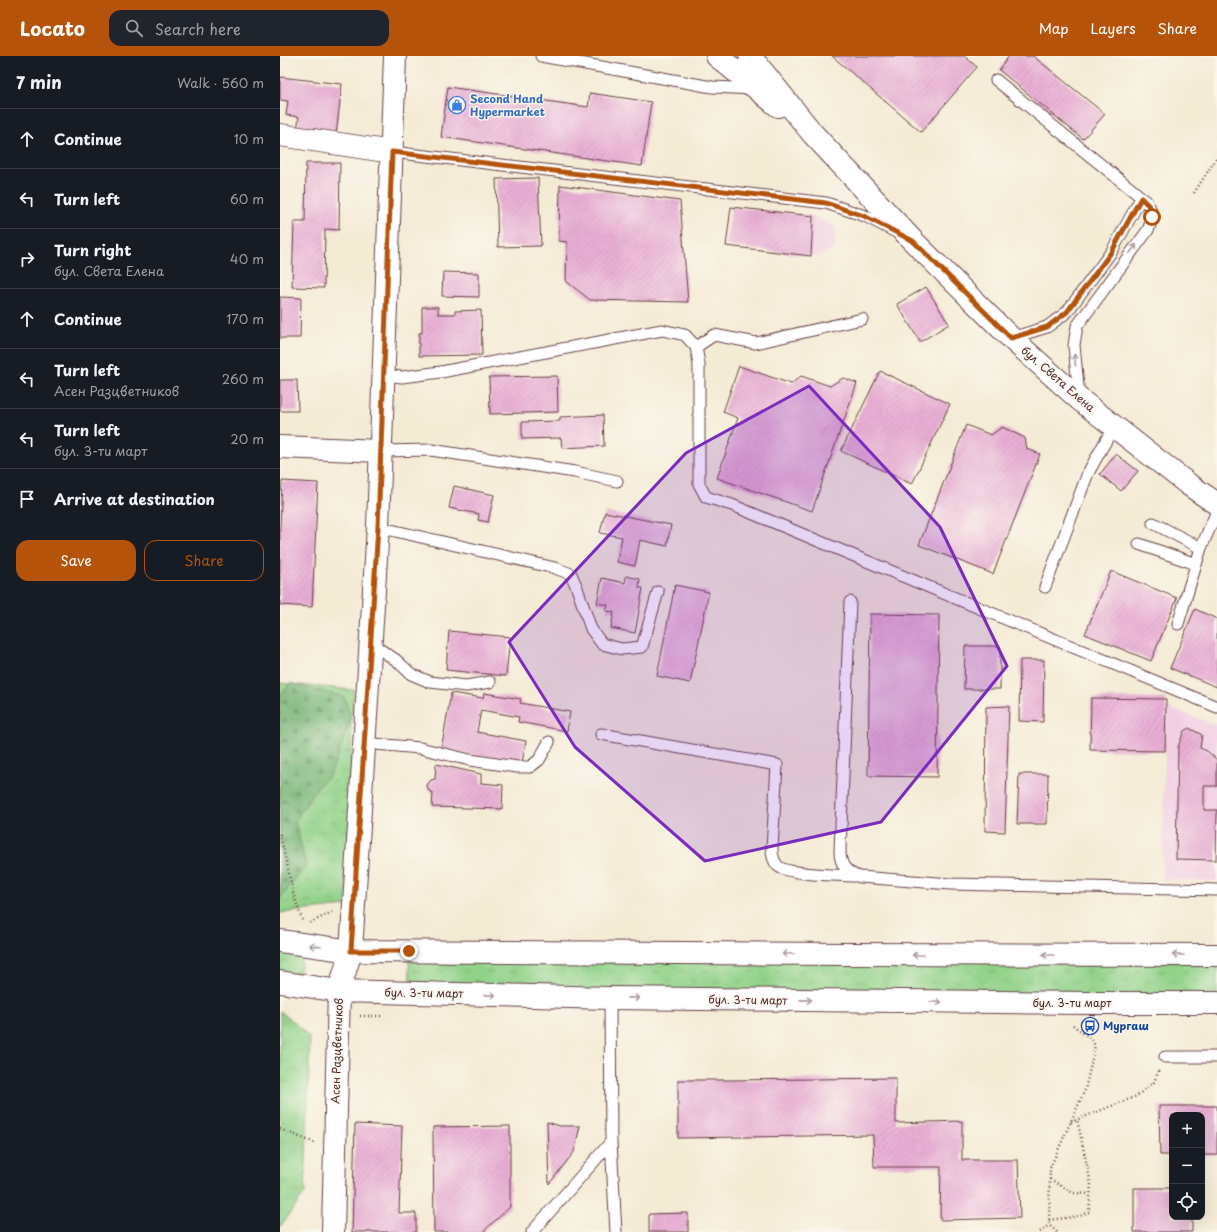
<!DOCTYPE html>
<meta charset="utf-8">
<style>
:root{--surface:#171b24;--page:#20242c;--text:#f1f3f6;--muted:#9ea1a6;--line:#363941;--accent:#b45309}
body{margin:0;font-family:"Playpen Sans",sans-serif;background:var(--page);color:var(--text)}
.controls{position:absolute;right:12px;bottom:12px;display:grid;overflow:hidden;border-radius:8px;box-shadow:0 4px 16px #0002}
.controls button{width:36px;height:36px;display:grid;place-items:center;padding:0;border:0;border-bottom:1px solid var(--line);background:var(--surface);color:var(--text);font:20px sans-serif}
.stop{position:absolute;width:12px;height:12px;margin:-9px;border:3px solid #b45309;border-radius:50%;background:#fff}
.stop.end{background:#b45309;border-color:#fff;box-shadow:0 1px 4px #0008}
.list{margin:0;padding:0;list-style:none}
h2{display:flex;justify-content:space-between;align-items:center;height:52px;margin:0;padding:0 16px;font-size:17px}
h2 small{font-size:13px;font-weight:400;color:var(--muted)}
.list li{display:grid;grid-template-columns:26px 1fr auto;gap:12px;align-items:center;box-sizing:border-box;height:60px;padding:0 16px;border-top:1px solid var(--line)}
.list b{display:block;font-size:15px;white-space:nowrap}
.list p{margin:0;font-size:13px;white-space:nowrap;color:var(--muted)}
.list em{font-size:13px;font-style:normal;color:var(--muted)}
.actions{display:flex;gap:8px;padding:12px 16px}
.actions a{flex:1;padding:9px 0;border:1px solid var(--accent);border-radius:12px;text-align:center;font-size:14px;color:var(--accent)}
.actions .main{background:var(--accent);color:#fff}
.icon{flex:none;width:22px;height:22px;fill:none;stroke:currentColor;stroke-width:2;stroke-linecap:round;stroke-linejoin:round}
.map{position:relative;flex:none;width:937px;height:1176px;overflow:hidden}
header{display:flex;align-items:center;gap:24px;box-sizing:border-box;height:56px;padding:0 20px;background:var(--accent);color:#fff}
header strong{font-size:19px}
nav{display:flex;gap:22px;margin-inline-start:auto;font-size:14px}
.search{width:280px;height:36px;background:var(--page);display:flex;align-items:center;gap:10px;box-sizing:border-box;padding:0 14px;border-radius:12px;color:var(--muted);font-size:15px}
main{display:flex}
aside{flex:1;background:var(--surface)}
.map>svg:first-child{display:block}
.built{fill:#f2cfe2}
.grass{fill:url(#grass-tufts);stroke:#6e785a}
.forest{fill:url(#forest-firs);stroke:#5f6a50}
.building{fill:url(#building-hatch)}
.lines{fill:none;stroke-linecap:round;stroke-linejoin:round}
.lane-casing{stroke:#643e44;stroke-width:13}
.street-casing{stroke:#643e44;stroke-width:24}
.secondary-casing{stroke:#643e44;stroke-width:24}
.path{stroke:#643e44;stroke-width:2.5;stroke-dasharray:1 3;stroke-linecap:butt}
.lane{stroke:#fff;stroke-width:11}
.street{stroke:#fff;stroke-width:22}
.secondary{stroke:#fff;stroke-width:22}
.oneway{stroke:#ae9aa0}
.route{stroke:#b45309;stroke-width:5}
.marked{fill:#7b2cbf;fill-opacity:0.2;stroke:#7b2cbf;stroke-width:3;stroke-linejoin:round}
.labels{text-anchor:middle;stroke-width:3;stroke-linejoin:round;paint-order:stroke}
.shop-label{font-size:11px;font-weight:bold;fill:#366cbe;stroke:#fbf7ec;text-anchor:start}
.street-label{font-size:11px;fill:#4a1f2b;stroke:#fbf7ec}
.transit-label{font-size:11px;font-weight:bold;fill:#164399;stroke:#fbf7ec;text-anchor:start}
</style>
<header>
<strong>Locato</strong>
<div class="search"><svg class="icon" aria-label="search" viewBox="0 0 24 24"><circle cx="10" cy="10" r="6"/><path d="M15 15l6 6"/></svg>Search here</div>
<nav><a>Map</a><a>Layers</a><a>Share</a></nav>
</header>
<main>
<aside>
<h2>7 min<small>Walk · 560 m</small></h2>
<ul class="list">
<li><svg class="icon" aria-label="ahead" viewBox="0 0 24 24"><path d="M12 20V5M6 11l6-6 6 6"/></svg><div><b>Continue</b></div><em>10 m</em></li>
<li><svg class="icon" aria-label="left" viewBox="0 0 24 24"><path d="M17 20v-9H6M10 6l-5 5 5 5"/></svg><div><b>Turn left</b></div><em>60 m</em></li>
<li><svg class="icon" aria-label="right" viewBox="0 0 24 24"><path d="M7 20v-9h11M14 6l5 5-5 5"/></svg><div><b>Turn right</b><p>бул. Света Елена</p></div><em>40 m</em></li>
<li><svg class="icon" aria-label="ahead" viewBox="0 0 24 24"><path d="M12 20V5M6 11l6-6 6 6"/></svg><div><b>Continue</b></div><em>170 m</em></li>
<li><svg class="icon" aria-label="left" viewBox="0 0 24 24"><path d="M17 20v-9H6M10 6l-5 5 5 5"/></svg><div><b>Turn left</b><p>Асен Разцветников</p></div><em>260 m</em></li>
<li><svg class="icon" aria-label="left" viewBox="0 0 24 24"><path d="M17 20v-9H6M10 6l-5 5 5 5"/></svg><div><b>Turn left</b><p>бул. 3-ти март</p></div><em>20 m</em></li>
<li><svg class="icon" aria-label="arrive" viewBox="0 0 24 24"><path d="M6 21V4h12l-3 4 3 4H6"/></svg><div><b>Arrive at destination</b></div></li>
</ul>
<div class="actions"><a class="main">Save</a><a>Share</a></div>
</aside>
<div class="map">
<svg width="937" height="1176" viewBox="0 0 937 1176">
<defs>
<pattern id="grass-tufts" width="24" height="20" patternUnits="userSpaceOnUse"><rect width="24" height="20" fill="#91d289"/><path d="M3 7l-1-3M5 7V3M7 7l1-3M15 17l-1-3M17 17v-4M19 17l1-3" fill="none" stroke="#7fb476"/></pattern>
<pattern id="forest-firs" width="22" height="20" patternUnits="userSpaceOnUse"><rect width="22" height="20" fill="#74b475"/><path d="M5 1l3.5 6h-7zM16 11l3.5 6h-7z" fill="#619260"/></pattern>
<pattern id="building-hatch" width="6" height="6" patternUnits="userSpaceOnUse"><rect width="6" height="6" fill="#e9afd5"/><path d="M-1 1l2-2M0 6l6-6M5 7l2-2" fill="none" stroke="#c996b7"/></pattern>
</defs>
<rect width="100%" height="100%" fill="#fbf7ec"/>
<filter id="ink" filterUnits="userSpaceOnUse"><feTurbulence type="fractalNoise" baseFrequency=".025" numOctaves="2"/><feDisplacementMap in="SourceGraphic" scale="8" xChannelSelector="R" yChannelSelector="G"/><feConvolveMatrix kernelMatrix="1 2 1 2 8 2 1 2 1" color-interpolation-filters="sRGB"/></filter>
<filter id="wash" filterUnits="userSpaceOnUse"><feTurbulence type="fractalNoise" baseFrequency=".012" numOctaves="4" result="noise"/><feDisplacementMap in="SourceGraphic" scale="16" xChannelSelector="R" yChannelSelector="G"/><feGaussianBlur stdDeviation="0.9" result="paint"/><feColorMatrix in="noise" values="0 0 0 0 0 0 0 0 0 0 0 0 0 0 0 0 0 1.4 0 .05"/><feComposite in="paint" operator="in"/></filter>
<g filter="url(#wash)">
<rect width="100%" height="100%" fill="#f4ebd5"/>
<!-- built -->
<path class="built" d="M533,160L555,171V192L538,200H531Z
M886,651L937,669V825L882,824Z"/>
<!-- grass -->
<path class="grass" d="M0,627L74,634L71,662V751L66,850L0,857Z
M0,885L23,888L19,929L0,926Z
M129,895L937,899V945L130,937Z
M0,955L15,967L30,982L25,1137L0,1171Z"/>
<!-- forest -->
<path class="forest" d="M10,627L64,641L71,662L59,696L49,721L37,731L15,765L26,810L0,843V640Z"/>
<g id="blocks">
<!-- building -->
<path class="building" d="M552,0H684L697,11L641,76Z
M729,0H753L825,58L803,83L719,14Z
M0,21L62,28L56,79L17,74L19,61L6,59L8,45L0,44Z
M168,31L308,51L310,37L371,46L362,110L161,81Z
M26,107H60L59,174L45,173L44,232L12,231L14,166H25Z
M258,122L261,190L218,191L216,123Z
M280,129L400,145L408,246L310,244L286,225L287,186L279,185Z
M451,151L533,160L531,200L446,190Z
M163,216L199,217V241L162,240Z
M646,231L669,268L640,286L617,248Z
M0,241L21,242L20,282H0Z
M142,251H158V258H175V255L201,254L202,299L139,300V277H142Z
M459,310L511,328L521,320L550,330L563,322L577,327L532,455L437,422L458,362L443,356Z
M600,315L670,348L632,428L561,395Z
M277,320L278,356L210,358L209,321Z
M0,324H17L18,355H0Z
M323,359L324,390L282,392L281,382L242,383V366L280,365V361Z
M686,369L711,379L722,371L745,382L747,393L760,398L713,518L639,489Z
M836,398L858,415L841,435L820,418Z
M2,425L38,427L32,551L0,549V470Z
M174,430L214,439L208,466L198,464L199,458L169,452Z
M325,456L391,469L387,490L360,484L355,510L337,506L342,481L320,477Z
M831,515L897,542L871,605L805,578Z
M346,520L360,523L359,532H363L355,577L331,572L334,556L326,555L328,549L317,547L322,522L345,527Z
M395,529L429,536L410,627L377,620Z
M915,553L937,563V631L890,612Z
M590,558L659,559L657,721L588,720Z
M169,575L230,581L226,620L166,614Z
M685,590H720V633H684Z
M740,604H764L763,666L739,665Z
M171,637L203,642L204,637L241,643L240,647L290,656L287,675L238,666L239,661L201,654L197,676L246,685L242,707L161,694Z
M811,642L886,643L885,695L810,694Z
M729,650L725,776L705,775L706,651Z
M909,672L922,679L920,692L927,695L937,704V730H924V754H937L936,804L896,803L898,691L904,675Z
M156,708L201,718V727L223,729L222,753L152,751L153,737L148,734L147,729L151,724L155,723Z
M739,718H768L767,768H737Z
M616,1022V1067L682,1065V1104H738L740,1162L660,1164L661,1111H594L593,1079L398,1082V1024H453Z
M879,1050H937V1099H922V1059H892V1099H880Z
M267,1066L280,1070H300L294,1096L269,1128Z
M75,1068L122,1070L119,1157H136V1176H72Z
M230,1070V1151L205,1174V1176H154L153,1071Z
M854,1132H892V1161H912V1176H854Z
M408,1157V1176H369V1158Z"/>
</g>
</g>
<g filter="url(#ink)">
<use href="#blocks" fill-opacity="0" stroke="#643e44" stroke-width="1"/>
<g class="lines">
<defs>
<path id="lane" d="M261,0L432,31L474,33
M716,24L866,145C873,155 873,163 868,174L797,270L794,289L799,341
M112,96L546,147L585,160L616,176
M731,282L767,271L787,256L832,195L861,142
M416,291L434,279L476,287L582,263
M104,319L122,321L161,316L382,274L405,279L416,291L419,308V428L426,441L452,449L937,651
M101,395L151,394L295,416L337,425
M873,467L921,492
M98,471L275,512L291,518L297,532L311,573L322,588L342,593L362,591L378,536
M859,488L916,508
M765,531L808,417L834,370
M570,546L560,795C560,809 566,817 580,821L671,828L937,834
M898,568L921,492L937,455
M90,587L116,604L131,618L150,626L186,630L210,626
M321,678L497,709L492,793C492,799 493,805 498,810C508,819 560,819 575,820
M84,687L140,692L190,704L237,711H250L259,704L269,686
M330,942L331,1086L336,1176
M885,1001H937
M252,1176L331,1086"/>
<path id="street" d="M0,79L112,96
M0,391L101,395"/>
<path id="secondary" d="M437,0L498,50
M470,0L533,78L633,185L731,282L799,343L908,428L937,448
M0,885L71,895L571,898L937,899
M0,926L59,935L330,942L810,947H937
M53,1176L59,935L71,895L98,471L115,0"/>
</defs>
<!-- lane casing -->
<use href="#lane" class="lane-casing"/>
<!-- street casing -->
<use href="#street" class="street-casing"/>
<!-- secondary casing -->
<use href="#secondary" class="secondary-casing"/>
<!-- path -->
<path class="path" d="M914,137L937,101
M0,778L14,840L23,866
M30,867L52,856
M80,960H101
M791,1066L857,1040L874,1026L879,1014
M0,1073L35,1087
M770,1123L793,1137L810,1138
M769,1164L800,1160L809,1156L811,1128L797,1063
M760,1176L769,1169
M777,1176L769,1169L770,1112L805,1034L815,990C810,980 801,976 793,969"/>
<!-- lane -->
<use href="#lane" class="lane"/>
<!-- street -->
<use href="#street" class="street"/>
<!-- secondary -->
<use href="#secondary" class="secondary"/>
</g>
<!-- one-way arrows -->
<defs><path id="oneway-shaft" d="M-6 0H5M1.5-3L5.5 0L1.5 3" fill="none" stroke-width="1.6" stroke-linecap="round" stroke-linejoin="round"/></defs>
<g class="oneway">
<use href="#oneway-shaft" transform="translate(853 193) rotate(-53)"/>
<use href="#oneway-shaft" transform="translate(795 304) rotate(-95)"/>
<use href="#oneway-shaft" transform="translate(35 890) rotate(-172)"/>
<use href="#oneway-shaft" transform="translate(508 898) rotate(-180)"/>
<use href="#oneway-shaft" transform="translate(638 899) rotate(-180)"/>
<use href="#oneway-shaft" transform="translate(768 899) rotate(-180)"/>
<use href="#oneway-shaft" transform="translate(898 899) rotate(-180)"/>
<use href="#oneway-shaft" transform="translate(210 939) rotate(1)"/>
<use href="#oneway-shaft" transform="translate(354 942) rotate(1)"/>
<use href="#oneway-shaft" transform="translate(526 944) rotate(1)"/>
<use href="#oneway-shaft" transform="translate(656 946) rotate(1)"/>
</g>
</g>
<g class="lines" filter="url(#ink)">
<!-- route -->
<path class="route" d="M129,895H71L98,471L112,96L546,147L584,160L633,185L731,282L767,271L787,256L832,195L861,142L869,150L872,161"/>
</g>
<!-- marked area -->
<path class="marked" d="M529,330L660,471L727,610L601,766L425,805L295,691L229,586L406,397Z"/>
<!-- icons -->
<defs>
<symbol id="shop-ring" viewBox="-11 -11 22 22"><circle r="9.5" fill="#fbf7ec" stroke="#3f7fe0" stroke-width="1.5"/><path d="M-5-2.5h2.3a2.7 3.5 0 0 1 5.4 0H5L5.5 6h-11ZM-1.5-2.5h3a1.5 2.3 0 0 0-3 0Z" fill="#3f7fe0"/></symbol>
<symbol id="bus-ring" viewBox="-11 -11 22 22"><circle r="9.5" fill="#fbf7ec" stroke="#1a4fb4" stroke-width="1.5"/><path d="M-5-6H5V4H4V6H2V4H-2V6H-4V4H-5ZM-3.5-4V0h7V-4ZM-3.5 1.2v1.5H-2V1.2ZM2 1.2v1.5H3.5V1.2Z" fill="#1a4fb4"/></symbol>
</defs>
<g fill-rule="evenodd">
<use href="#shop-ring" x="167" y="39" width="20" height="20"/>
<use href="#bus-ring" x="800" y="960" width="20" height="20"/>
</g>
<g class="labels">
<!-- shop labels -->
<g class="shop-label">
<text x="190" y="47">Second Hand<tspan x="190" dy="13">Hypermarket</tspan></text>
</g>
<!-- street labels -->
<g class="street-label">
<text transform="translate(778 323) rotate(41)" y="4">бул. Света Елена</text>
<text transform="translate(144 937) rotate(1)" y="4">бул. 3-ти март</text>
<text transform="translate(468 944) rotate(1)" y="4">бул. 3-ти март</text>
<text x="792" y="951">бул. 3-ти март</text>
<text transform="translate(57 995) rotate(-88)" y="4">Асен Разцветников</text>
</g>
<!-- transit labels -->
<g class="transit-label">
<text x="823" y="974">Мургаш</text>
</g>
</g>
</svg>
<div class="controls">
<button>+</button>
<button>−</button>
<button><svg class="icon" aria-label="locate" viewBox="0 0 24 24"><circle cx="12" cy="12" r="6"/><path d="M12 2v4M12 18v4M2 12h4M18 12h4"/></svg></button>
</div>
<div class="stop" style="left:872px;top:161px"></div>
<div class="stop end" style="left:129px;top:895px"></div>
</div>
</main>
